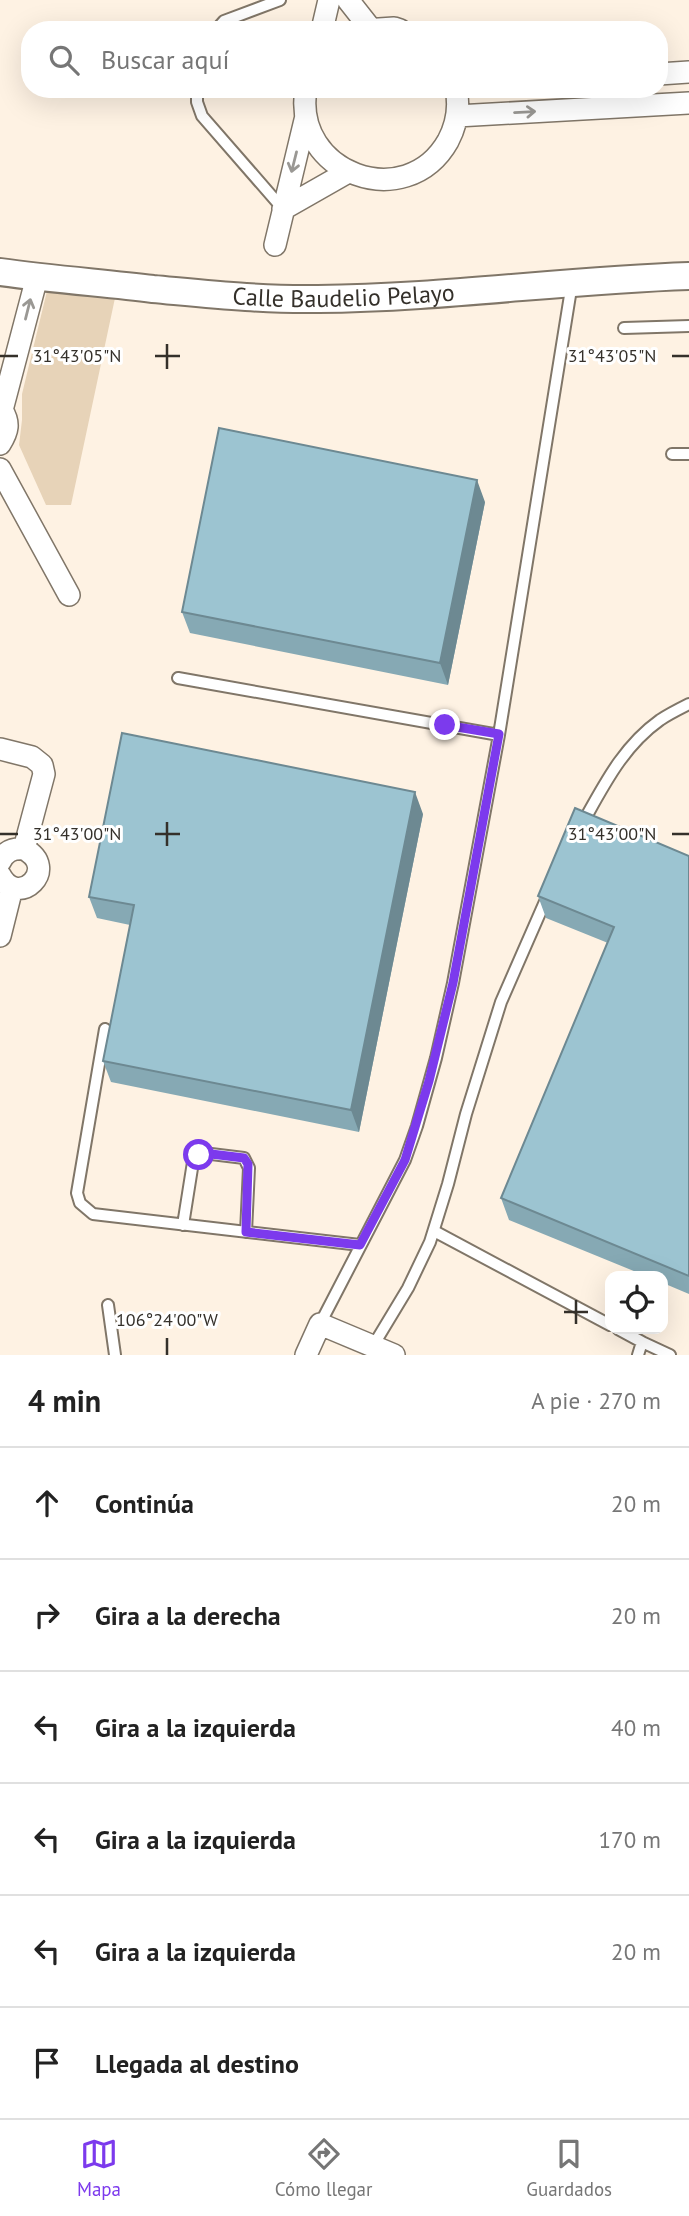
<!DOCTYPE html>
<html lang="es">
<meta charset="utf-8">
<style>
:root{--surface:#fff;--page:#f6f6f6;--text:#222;--muted:#767676;--line:#e0e0e0;--accent:#7c3aed}
body{margin:0;font-family:"PT Sans",sans-serif;background:var(--page);color:var(--text)}
.controls{position:absolute;right:21px;bottom:21px;display:grid;overflow:hidden;border-radius:14px;box-shadow:0 7px 28px #0002}
.controls button{width:63px;height:63px;display:grid;place-items:center;padding:0;border:0;border-bottom:2px solid var(--line);background:var(--surface);color:var(--text);font:35px sans-serif}
.stop{position:absolute;width:21px;height:21px;margin:-16px;border:5px solid #7c3aed;border-radius:50%;background:#fff}
.stop.end{background:#7c3aed;border-color:#fff;box-shadow:0 2px 7px #0008}
.list{margin:0;padding:0;list-style:none}
h2{display:flex;justify-content:space-between;align-items:center;height:91px;margin:0;padding:0 28px;font-size:30px}
h2 small{font-size:23px;font-weight:400;color:var(--muted)}
.list li{display:grid;grid-template-columns:46px 1fr auto;gap:21px;align-items:center;box-sizing:border-box;height:112px;padding:0 28px;border-top:2px solid var(--line)}
.list b{display:block;font-size:26px;white-space:nowrap}
.list em{font-size:23px;font-style:normal;color:var(--muted)}
.icon{flex:none;width:38px;height:38px;fill:none;stroke:currentColor;stroke-width:2;stroke-linecap:round;stroke-linejoin:round}
.map{position:relative;flex:none;width:689px;height:1355px;overflow:hidden}
.search{position:absolute;background:var(--surface);box-shadow:0 7px 28px #0002;left:21px;right:21px;top:21px;height:77px;display:flex;align-items:center;gap:18px;box-sizing:border-box;padding:0 24px;border-radius:28px;color:var(--muted);font-size:26px}
.sheet{height:763px;background:var(--surface)}
nav{display:flex;justify-content:space-around;align-items:center;box-sizing:border-box;height:98px;border-top:2px solid var(--line);background:var(--surface);font-size:19px;color:var(--muted)}
nav a{display:grid;justify-items:center;gap:4px}
nav .on{color:var(--accent)}
.map>svg:first-child{display:block}
.green{fill:#e7d3b8}
.lines{fill:none;stroke-linecap:round;stroke-linejoin:round}
.service-casing{stroke:#807668;stroke-width:14}
.minor-casing{stroke:#807668;stroke-width:24}
.tertiary-casing{stroke:#807668;stroke-width:30}
.service{stroke:#fff;stroke-width:10}
.minor{stroke:#fff;stroke-width:21}
.tertiary{stroke:#fff;stroke-width:26}
.wall{fill:#86a9b4}
.shaded-wall{fill:#6d8992}
.building{fill:#9cc4d1;stroke:#6d8992;stroke-width:2}
.oneway{stroke:#9a9894}
.route{stroke:#7c3aed;stroke-width:9}
.ticks{fill:none;stroke:#34302a;stroke-width:2.5}
.labels{text-anchor:middle;stroke-width:6;stroke-linejoin:round;paint-order:stroke}
.street-label{font-size:24px;fill:#34302a;stroke:#fff}
.ticks-label{font-size:18px;text-anchor:middle;fill:#34302a;stroke:#fff;stroke-width:6;stroke-linejoin:round;paint-order:stroke}
</style>
<div class="map">
<svg width="689" height="1355" viewBox="0 0 689 1355">
<rect width="100%" height="100%" fill="#fef2e3"/>
<!-- green -->
<path class="green" d="M47,291L115,298L71,505H46L19,445L22,420V394Z"/>
<g class="lines">
<defs>
<path id="service" d="M216,30L224,21L280,0
M197,89V102L202,116L283,209
M624,328L689,326
M672,454H689
M178,678L499,735
M581,826C603,787 622,747 660,720C669,714 679,709 689,704
M105,1029L77,1193L80,1203L93,1214L360,1245
M183,1225L193,1162L203,1153L244,1158L249,1168L246,1232
M434,1231L610,1325
M108,1305L115,1355
M320,1324L405,1160L417,1126L436,1058L453,983L499,735L572,283
M618,1329L642,1342L638,1355
M642,1342L670,1355
M373,1346L408,1288L430,1242L448,1184L466,1114L501,1002L547,897"/>
<path id="minor" d="M348,0L370,28
M322,30L329,0
M364,30L394,28L400,30
M659,74L689,72
M306,89C292,173 406,215 448,141C457,124 460,108 456,89
M457,116L689,103
M283,209L348,172
M275,245L306,116
M0,444C8,431 10,423 2,410L37,277
M0,469L69,595
M0,749L32,757L42,765L44,774L24,849
M0,862C5,851 13,848 24,849C61,868 18,910 0,875
M0,936L12,888
M306,1355L320,1324L394,1355"/>
<g id="tertiary">
<path id="s1" d="M0,272C51,279 102,283 153,289C208,294 262,300 318,299C442,298 565,280 689,276"/>
</g>
</defs>
<!-- service casing -->
<use href="#service" class="service-casing"/>
<!-- minor casing -->
<use href="#minor" class="minor-casing"/>
<!-- tertiary casing -->
<use href="#tertiary" class="tertiary-casing"/>
<!-- service -->
<use href="#service" class="service"/>
<!-- minor -->
<use href="#minor" class="minor"/>
<!-- tertiary -->
<use href="#tertiary" class="tertiary"/>
</g>
<!-- wall -->
<path class="wall" d="M485,502L448,685L190,633L182,612Z
M423,814L359,1132L111,1082L103,1061L130,925L97,918L89,897Z
M689,856V1294L663,1283V1276H646L509,1220L501,1198L608,943L546,918L538,896Z"/>
<!-- shaded-wall -->
<path class="shaded-wall" d="M477,480L485,502L448,685L440,663Z
M415,792L423,814L359,1132L351,1110Z"/>
<!-- building -->
<path class="building" d="M219,428L477,480L440,663L182,612Z
M122,733L415,792L351,1110L103,1061L134,905L89,897Z
M575,808L689,856V1276L501,1198L614,927L538,896Z"/>
<!-- one-way arrows -->
<defs><path id="oneway-shaft" d="M-6 0H5M1.5-3L5.5 0L1.5 3" fill="none" stroke-width="1.6" stroke-linecap="round" stroke-linejoin="round" transform="scale(1.75)"/></defs>
<g class="oneway">
<use href="#oneway-shaft" transform="translate(525 112) rotate(-3)"/>
<use href="#oneway-shaft" transform="translate(294 162) rotate(104)"/>
<use href="#oneway-shaft" transform="translate(28 309) rotate(-76)"/>
</g>
<g class="lines">
<!-- route -->
<path class="route" d="M199,1155L203,1153L244,1158L248,1164L246,1232L360,1245L405,1160L429,1081L453,983L499,734L445,725"/>
</g>
<!-- ticks -->
<path class="ticks" d="M167,344V369M0,356H18M155,356H180M672,356H689M167,822V846M0,834H18M155,834H180M672,834H689M576,1300V1324M564,1312H588M167,1338V1355"/>
<g class="labels">
<!-- street labels -->
<g class="street-label">
<text dy="8" stroke="none"><textPath href="#s1" startOffset="345">Calle Baudelio Pelayo</textPath></text>
</g>
</g>
<g class="ticks-label">
<text x="77" y="362">31°43'05"N</text>
<text x="612" y="362">31°43'05"N</text>
<text x="77" y="840">31°43'00"N</text>
<text x="612" y="840">31°43'00"N</text>
<text x="167" y="1326">106°24'00"W</text>
</g>
</svg>
<div class="controls">
<button><svg class="icon" aria-label="locate" viewBox="0 0 24 24"><circle cx="12" cy="12" r="6"/><path d="M12 2v4M12 18v4M2 12h4M18 12h4"/></svg></button>
</div>
<div class="stop" style="left:199px;top:1155px"></div>
<div class="stop end" style="left:445px;top:725px"></div>
<div class="search"><svg class="icon" aria-label="search" viewBox="0 0 24 24"><circle cx="10" cy="10" r="6"/><path d="M15 15l6 6"/></svg>Buscar aquí</div>
</div>
<section class="sheet">
<h2>4 min<small>A pie · 270 m</small></h2>
<ul class="list">
<li><svg class="icon" aria-label="ahead" viewBox="0 0 24 24"><path d="M12 20V5M6 11l6-6 6 6"/></svg><div><b>Continúa</b></div><em>20 m</em></li>
<li><svg class="icon" aria-label="right" viewBox="0 0 24 24"><path d="M7 20v-9h11M14 6l5 5-5 5"/></svg><div><b>Gira a la derecha</b></div><em>20 m</em></li>
<li><svg class="icon" aria-label="left" viewBox="0 0 24 24"><path d="M17 20v-9H6M10 6l-5 5 5 5"/></svg><div><b>Gira a la izquierda</b></div><em>40 m</em></li>
<li><svg class="icon" aria-label="left" viewBox="0 0 24 24"><path d="M17 20v-9H6M10 6l-5 5 5 5"/></svg><div><b>Gira a la izquierda</b></div><em>170 m</em></li>
<li><svg class="icon" aria-label="left" viewBox="0 0 24 24"><path d="M17 20v-9H6M10 6l-5 5 5 5"/></svg><div><b>Gira a la izquierda</b></div><em>20 m</em></li>
<li><svg class="icon" aria-label="arrive" viewBox="0 0 24 24"><path d="M6 21V4h12l-3 4 3 4H6"/></svg><div><b>Llegada al destino</b></div></li>
</ul>
</section>
<nav>
<a class="on"><svg class="icon" aria-label="map" viewBox="0 0 24 24"><path d="M3 6l6-2 6 2 6-2v14l-6 2-6-2-6 2zM9 4v14M15 6v14"/></svg>Mapa</a>
<a><svg class="icon" aria-label="directions" viewBox="0 0 24 24"><path d="M12 3l9 9-9 9-9-9zM9 14v-3h6M13 9l2 2-2 2"/></svg>Cómo llegar</a>
<a><svg class="icon" aria-label="saved" viewBox="0 0 24 24"><path d="M7 4h10v16l-5-4-5 4z"/></svg>Guardados</a>
</nav>
